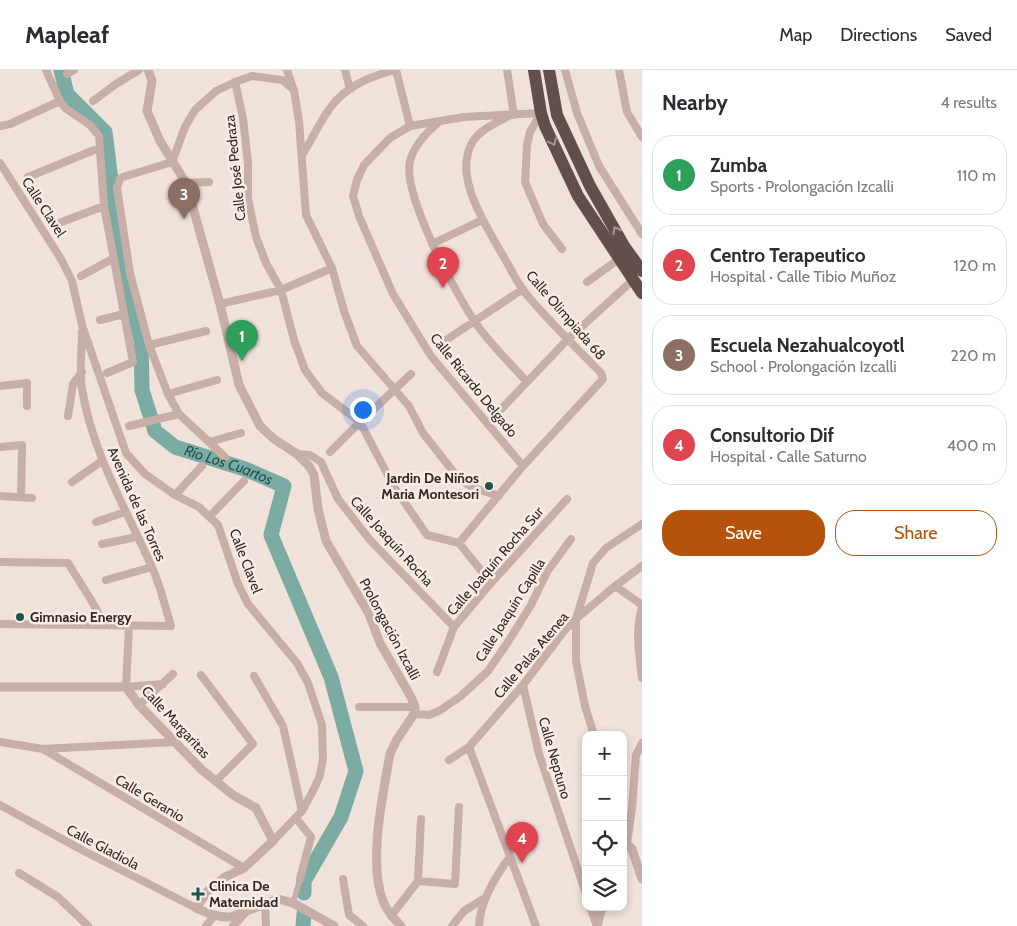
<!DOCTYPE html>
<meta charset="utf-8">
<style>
:root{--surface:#fff;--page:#f2f2f3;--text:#2b2b33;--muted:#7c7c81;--line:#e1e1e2;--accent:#b45309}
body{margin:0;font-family:Cabin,sans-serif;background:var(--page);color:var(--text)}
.controls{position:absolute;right:15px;bottom:15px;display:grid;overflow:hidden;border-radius:10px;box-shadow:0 2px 8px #0003}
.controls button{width:45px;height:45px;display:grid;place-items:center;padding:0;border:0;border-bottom:1px solid var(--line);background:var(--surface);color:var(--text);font:25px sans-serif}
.you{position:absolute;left:362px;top:339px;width:18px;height:18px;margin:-12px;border:4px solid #fff;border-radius:50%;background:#1a73e8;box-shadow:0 0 0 8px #1a73e833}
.badge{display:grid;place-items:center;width:32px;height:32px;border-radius:50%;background:var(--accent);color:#fff;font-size:16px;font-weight:700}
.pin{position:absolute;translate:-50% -41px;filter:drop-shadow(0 1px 2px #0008)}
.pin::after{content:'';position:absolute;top:26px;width:18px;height:15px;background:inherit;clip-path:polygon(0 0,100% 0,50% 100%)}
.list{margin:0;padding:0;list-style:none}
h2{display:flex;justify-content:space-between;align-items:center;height:65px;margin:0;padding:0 20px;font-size:21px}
h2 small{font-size:16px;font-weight:400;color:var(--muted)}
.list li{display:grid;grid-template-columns:32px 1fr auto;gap:15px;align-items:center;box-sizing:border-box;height:80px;margin:0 10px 10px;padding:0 10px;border:1px solid var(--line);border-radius:20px}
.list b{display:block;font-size:19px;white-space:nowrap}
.list p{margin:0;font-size:16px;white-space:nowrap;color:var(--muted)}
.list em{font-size:16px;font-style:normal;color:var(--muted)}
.actions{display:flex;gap:10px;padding:15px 20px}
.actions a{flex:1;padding:11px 0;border:1px solid var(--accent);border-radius:20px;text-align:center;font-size:18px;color:var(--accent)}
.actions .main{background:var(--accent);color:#fff}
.icon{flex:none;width:28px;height:28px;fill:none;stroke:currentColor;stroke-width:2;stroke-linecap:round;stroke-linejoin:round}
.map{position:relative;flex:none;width:642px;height:856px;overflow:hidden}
header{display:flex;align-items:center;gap:30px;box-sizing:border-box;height:70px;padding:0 25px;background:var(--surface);border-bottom:1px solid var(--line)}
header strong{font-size:24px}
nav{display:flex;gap:28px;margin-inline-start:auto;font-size:18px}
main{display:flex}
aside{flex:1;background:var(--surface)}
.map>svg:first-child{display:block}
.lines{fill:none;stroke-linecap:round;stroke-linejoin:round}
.river{stroke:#7baba2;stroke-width:15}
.pedestrian{stroke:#c7aea7;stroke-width:5.5}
.minor{stroke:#c7aea7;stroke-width:8}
.tertiary{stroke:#c7aea7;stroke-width:9}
.trunk{stroke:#644e4c;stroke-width:12}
.oneway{stroke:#a79591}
.poi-dot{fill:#1f524b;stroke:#f8ece6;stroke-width:2}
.labels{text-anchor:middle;stroke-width:5;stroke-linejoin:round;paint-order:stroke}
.street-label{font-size:14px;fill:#342827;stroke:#f8ece6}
.poi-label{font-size:14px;font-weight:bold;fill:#342827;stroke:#f8ece6;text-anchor:start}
.water-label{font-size:15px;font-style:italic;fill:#1f524b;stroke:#f8ece6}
</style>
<header>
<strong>Mapleaf</strong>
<nav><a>Map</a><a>Directions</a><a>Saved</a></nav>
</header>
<main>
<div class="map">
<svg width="642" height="856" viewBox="0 0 642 856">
<rect width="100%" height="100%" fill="#f0e1da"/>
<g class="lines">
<!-- river -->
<g class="river">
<path id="s1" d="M61,0L67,24L105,62L120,183L141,270L142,320L155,361L175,377L245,399L284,416L271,465L331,607L356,701L341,747L304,811V823"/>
<path d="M303,856L304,844"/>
</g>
<!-- pedestrian -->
<path class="pedestrian" d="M293,833L300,809"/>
<!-- minor -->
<path class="minor" d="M46,0L60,31L65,38L90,55L99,66L104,136L133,292L107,303
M287,0L293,18
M345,0L350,19
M396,0L410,56
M507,0L514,45
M565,0L577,43L599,96L642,164
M619,0L627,42L642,67
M67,4L74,0
M235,12L243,48L248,93V128L256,167L266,193L281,220L294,270L305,300L322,323L360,352L394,417L427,465L459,473L491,513
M93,31L116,14L139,0
M541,43L530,62L527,75L525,112L543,154L562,179
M439,52C427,62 414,75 410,91C402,124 455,222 475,252C488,272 511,294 527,312
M0,56L10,54L60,31
M302,85C312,70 319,53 330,38C346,16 369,7 395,0
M0,93L61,189L72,211L82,255L126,383L145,404L175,425L199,437L218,455L238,514L248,534L297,593L308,613L322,655L323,689L320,705L314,719L302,741L273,771
M28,107L99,78
M186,113L209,112
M59,153L104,136
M432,174L482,150
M81,206L114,188
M587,212L619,189
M220,234L281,220L332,198
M100,250L124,244
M446,270L523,219
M149,275L206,261
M0,316L27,313V336
M168,324L217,310
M68,346L73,314L82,302
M488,353L568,269L633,210
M129,356L179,344
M209,372L241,363
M0,377L22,375L21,427
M330,382L360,352L411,304
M297,384L310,385L321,392L338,429L370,470L454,557
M225,387L179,344L168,324L149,275L130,203L117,118L120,109L123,107L172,92L185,57L195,40L216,21L235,12L252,6L282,10L294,20L299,51L306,145L332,198L344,241L357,276L409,336L423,363L459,409L474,418L499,426
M523,396L431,286L393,224L359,146L353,126L357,110L364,95L390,68L410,56L464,47L541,43
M72,412L102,391
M175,425L202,396
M0,426L32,428
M210,446L244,411
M96,452L125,442
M459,473L523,396L603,309L601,303C576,277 546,249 523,220C515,209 509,195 502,184C485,154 452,105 473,71C482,58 497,53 510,45
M102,474L137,467
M0,492L68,493L91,530L105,555
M106,510L152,497
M615,516L642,535
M642,537C635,561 639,583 642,608
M0,554L171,556C165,536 160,514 151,495C125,437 92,382 82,319C79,301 82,280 82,262
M129,557L126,617L163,614
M437,602L454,557L491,513L567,429
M201,605L253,674L216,711
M254,606L283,656L302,741
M523,615L539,684L586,824
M139,635L173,604
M359,637H415
M414,644L429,645L439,641L461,626L488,601L508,572L531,535L547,502L571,469
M594,665L585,636L576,591V549L593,493L606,478L642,454
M0,672L43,679L175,672
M469,677L536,856
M43,679L244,798
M449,690L469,677L523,615L564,561L576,549L615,516L642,496
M0,735L82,780L196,838
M296,748L311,767L300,809
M627,773L632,739L636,685L642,673
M19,803L58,827L88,856
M343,809L349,845L363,856
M418,811L455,814L459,737
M418,811L421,749
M265,833L266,856
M590,837L597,856
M391,846L418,811
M206,856L214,846
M233,856L247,841
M452,856L464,841L485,828
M479,856C480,831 495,807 509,788"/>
<!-- tertiary -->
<path class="tertiary" d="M148,0L152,11L147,41L160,71L186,113L220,234L239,315L260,356L274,369L297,384L309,396L314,405L318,439L326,471L369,544L380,573L411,627L415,637L414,644L396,671L390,684C383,724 368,792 383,831C387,841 393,848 401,856
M0,617H126L139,635L202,700L233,725L256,738L273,771L244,798L225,807L208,821L196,838C208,843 218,848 231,847L278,829L293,833L334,856
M623,770L632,779L642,809
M597,856L602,837"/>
<!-- trunk -->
<path class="trunk" d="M534,0L541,43L545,56L578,126L642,223
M549,0L557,45L590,116L624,176L642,201"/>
</g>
<!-- one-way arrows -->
<defs><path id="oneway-chevron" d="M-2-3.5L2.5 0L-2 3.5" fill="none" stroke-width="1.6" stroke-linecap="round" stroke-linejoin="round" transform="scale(1.25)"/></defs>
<g class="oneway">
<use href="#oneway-chevron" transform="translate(553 72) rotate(65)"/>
<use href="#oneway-chevron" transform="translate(616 160) rotate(-120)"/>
</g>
<!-- markers -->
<g class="poi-dot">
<circle cx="489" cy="416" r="5"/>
<circle cx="20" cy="547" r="5"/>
<path d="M195.5 816.5h5v5h5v5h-5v5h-5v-5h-5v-5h5z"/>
</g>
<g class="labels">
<!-- street labels -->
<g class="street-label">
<text transform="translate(235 98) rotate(-96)" y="5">Calle José Pedraza</text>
<text transform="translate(44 137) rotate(57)" y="5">Calle Clavel</text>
<text transform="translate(566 245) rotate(49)" y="5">Calle Olimpiada 68</text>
<text transform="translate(474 315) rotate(51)" y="5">Calle Ricardo Delgado</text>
<text transform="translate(137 434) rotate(66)" y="5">Avenida de las Torres</text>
<text transform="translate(392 471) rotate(48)" y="5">Calle Joaquín Rocha</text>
<text transform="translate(246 491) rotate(69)" y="5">Calle Clavel</text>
<text transform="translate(495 491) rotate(-49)" y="5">Calle Joaquín Rocha Sur</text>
<text transform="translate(510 540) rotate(-58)" y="5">Calle Joaquín Capilla</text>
<text transform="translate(390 559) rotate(62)" y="5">Prolongación Izcalli</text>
<text transform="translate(531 585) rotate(-50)" y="5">Calle Palas Atenea</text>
<text transform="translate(176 652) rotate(47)" y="5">Calle Margaritas</text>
<text transform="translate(555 688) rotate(74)" y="5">Calle Neptuno</text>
<text transform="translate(150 728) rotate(31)" y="5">Calle Geranio</text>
<text transform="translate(103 777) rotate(28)" y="5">Calle Gladiola</text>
</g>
<!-- poi labels -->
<g class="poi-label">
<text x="479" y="413" text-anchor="end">Jardin De Niños<tspan x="479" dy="16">Maria Montesori</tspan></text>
<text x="30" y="552">Gimnasio Energy</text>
<text x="209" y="821">Clinica De<tspan x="209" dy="16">Maternidad</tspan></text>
</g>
<!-- water labels -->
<g class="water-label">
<text dy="5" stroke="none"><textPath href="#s1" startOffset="465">Río Los Cuartos</textPath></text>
</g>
</g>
</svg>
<div class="controls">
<button>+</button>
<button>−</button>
<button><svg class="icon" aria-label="locate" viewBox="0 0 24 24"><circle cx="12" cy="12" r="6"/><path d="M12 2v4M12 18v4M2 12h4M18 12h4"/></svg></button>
<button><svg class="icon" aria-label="layers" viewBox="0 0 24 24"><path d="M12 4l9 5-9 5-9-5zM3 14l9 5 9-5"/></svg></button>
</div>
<div class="you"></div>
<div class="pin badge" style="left:242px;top:291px;background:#2e9e5b">1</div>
<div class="pin badge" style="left:443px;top:218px;background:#e0444e">2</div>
<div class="pin badge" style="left:184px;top:149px;background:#8d6e63">3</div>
<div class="pin badge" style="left:522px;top:793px;background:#e0444e">4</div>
</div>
<aside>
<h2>Nearby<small>4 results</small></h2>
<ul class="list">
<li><span class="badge" style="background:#2e9e5b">1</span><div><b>Zumba</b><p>Sports · Prolongación Izcalli</p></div><em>110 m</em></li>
<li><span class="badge" style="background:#e0444e">2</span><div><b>Centro Terapeutico</b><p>Hospital · Calle Tibio Muñoz</p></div><em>120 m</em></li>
<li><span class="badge" style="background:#8d6e63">3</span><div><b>Escuela Nezahualcoyotl</b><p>School · Prolongación Izcalli</p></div><em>220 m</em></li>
<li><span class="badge" style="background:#e0444e">4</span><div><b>Consultorio Dif</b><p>Hospital · Calle Saturno</p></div><em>400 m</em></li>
</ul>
<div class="actions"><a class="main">Save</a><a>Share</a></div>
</aside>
</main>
